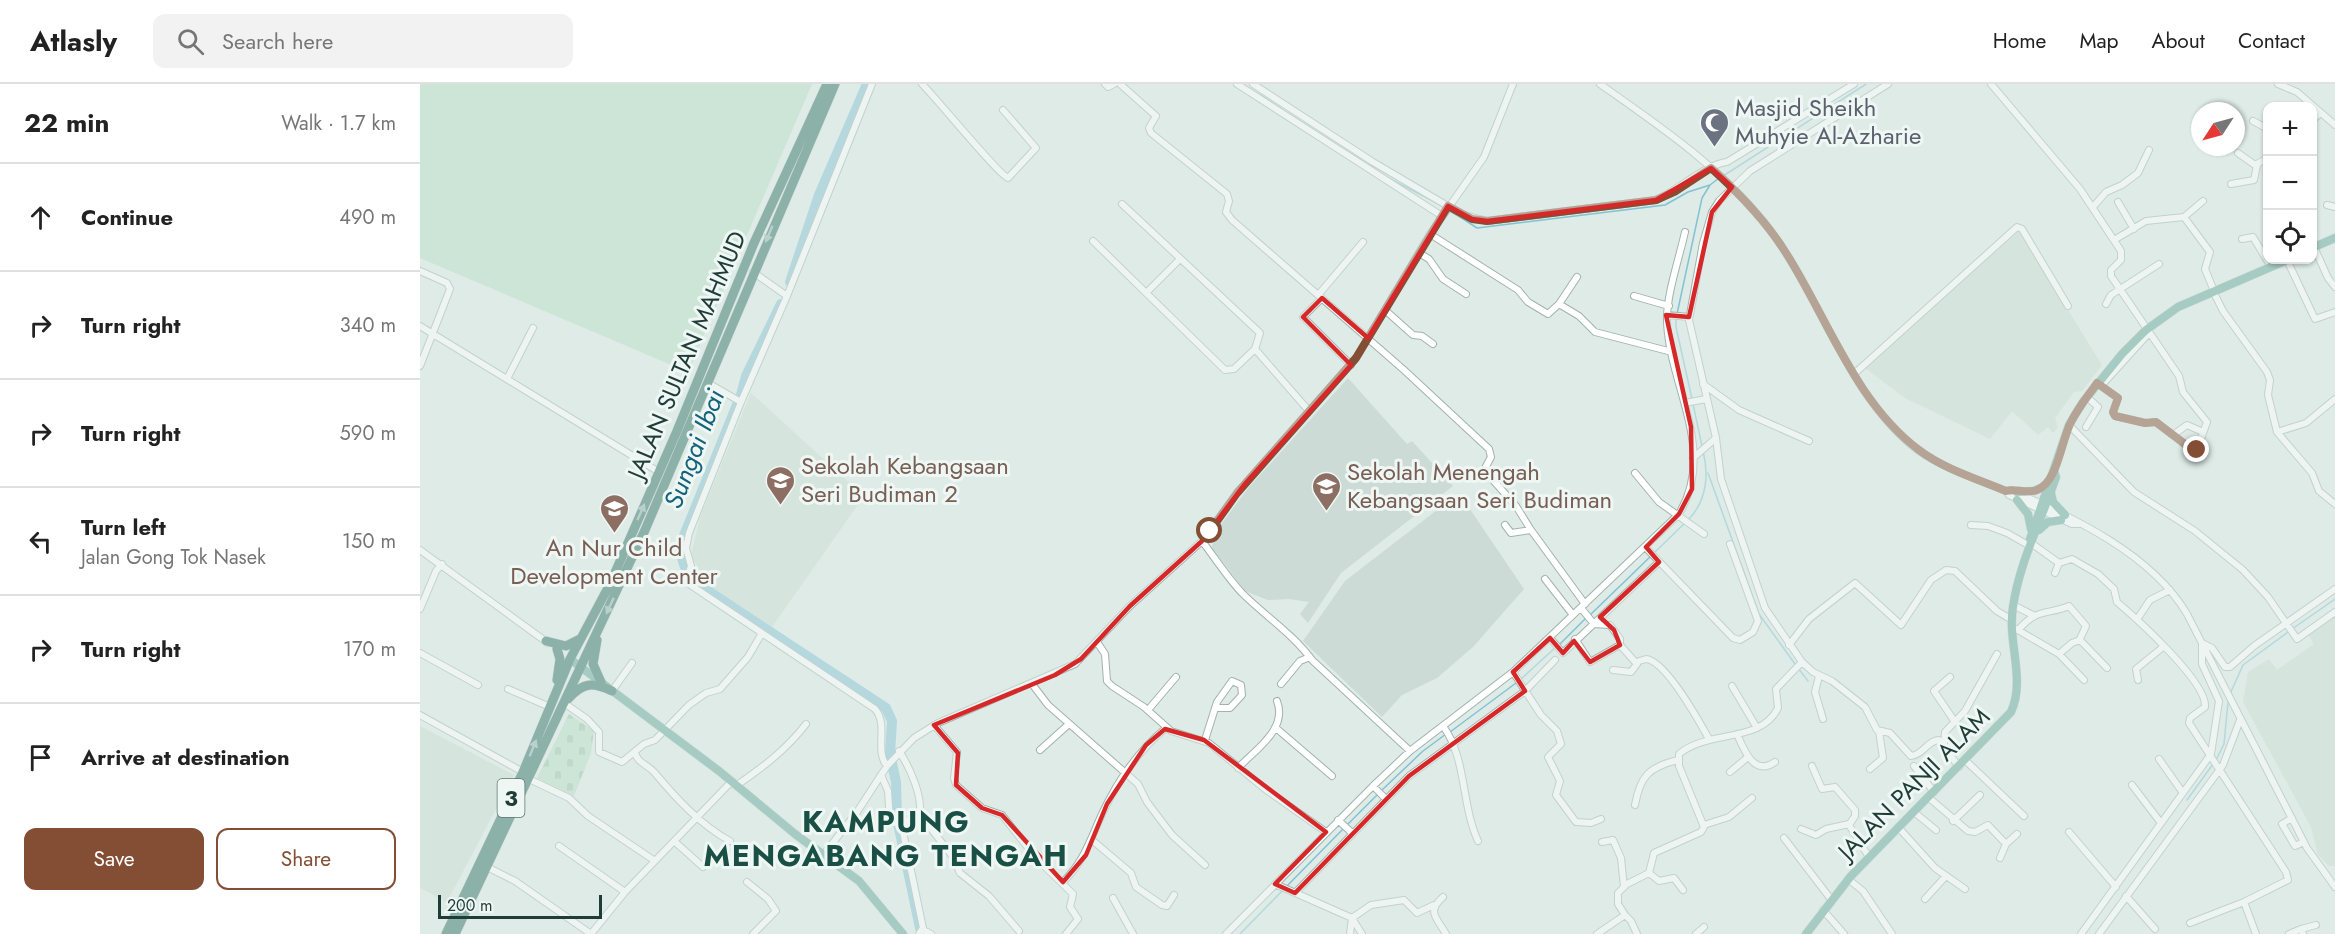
<!DOCTYPE html>
<meta charset="utf-8">
<style>
:root{--surface:#fff;--page:#f2f2f2;--text:#222;--muted:#767676;--line:#e0e0e0;--accent:#844e35}
body{margin:0;font-family:Jost,sans-serif;background:var(--page);color:var(--text)}
.controls{position:absolute;right:18px;top:18px;display:grid;overflow:hidden;border-radius:12px;box-shadow:0 2px 4px #0004}
.controls button{width:54px;height:54px;display:grid;place-items:center;padding:0;border:0;border-bottom:2px solid var(--line);background:var(--surface);color:var(--text);font:30px sans-serif}
.compass{position:absolute;left:1771px;top:18px;width:54px;height:54px;border-radius:50%;background:var(--surface);box-shadow:0 2px 4px #0004;rotate:234deg}
.scale{position:absolute;left:18px;bottom:15px;width:164px;box-sizing:border-box;padding-left:6px;border:3px solid #1f3c36;border-top:0;font-size:16px;line-height:21px;white-space:nowrap;color:#1f3c36;-webkit-text-stroke:4px #eff7f4;paint-order:stroke}
.stop{position:absolute;width:18px;height:18px;margin:-14px;border:4px solid #844e35;border-radius:50%;background:#fff}
.stop.end{background:#844e35;border-color:#fff;box-shadow:0 2px 6px #0008}
.list{margin:0;padding:0;list-style:none}
h2{display:flex;justify-content:space-between;align-items:center;height:78px;margin:0;padding:0 24px;font-size:26px}
h2 small{font-size:20px;font-weight:400;color:var(--muted)}
.list li{display:grid;grid-template-columns:39px 1fr auto;gap:18px;align-items:center;box-sizing:border-box;height:108px;padding:0 24px;border-top:2px solid var(--line)}
.list b{display:block;font-size:22px;white-space:nowrap}
.list p{margin:0;font-size:20px;white-space:nowrap;color:var(--muted)}
.list em{font-size:20px;font-style:normal;color:var(--muted)}
.actions{display:flex;gap:12px;padding:18px 24px}
.actions a{flex:1;padding:14px 0;border:2px solid var(--accent);border-radius:12px;text-align:center;font-size:21px;color:var(--accent)}
.actions .main{background:var(--accent);color:#fff}
.icon{flex:none;width:33px;height:33px;fill:none;stroke:currentColor;stroke-width:2;stroke-linecap:round;stroke-linejoin:round}
.map{position:relative;flex:none;width:1915px;height:850px;overflow:hidden}
header{display:flex;align-items:center;gap:36px;box-sizing:border-box;height:84px;padding:0 30px;background:var(--surface);border-bottom:2px solid var(--line)}
header strong{font-size:28px}
nav{display:flex;gap:33px;margin-inline-start:auto;font-size:21px}
.search{width:420px;height:54px;background:var(--page);display:flex;align-items:center;gap:15px;box-sizing:border-box;padding:0 21px;border-radius:12px;color:var(--muted);font-size:22px}
main{display:flex}
aside{flex:1;background:var(--surface)}
.map>svg:first-child{display:block}
.built{fill:#ccdbd5}
.green{fill:#b5dec3}
.cemetery{fill:url(#cemetery-stones)}
.lines{fill:none;stroke-linecap:round;stroke-linejoin:round}
.stream{stroke:#82c2d4;stroke-width:1.5}
.river{stroke:#82c2d4;stroke-width:10}
.minor-casing{stroke:#a1b3ae;stroke-width:8}
.major-casing{stroke:#c0c8c7;stroke-width:9}
.highway-casing{stroke:#c0c8c7;stroke-width:10}
.minor{stroke:#fff;stroke-width:6}
.major{stroke:#60a497;stroke-width:8}
.highway{stroke:#296a61;stroke-width:9}
.oneway{fill:#8cb0aa}
.route{stroke:#844e35;stroke-width:8}
.marked{fill:none;stroke:#d62828;stroke-width:4.5;stroke-linejoin:round}
.labels{text-anchor:middle;stroke-width:6;stroke-linejoin:round;paint-order:stroke}
.shield{fill:#eff7f4;stroke:#5d746f;stroke-width:1.5}
.shield-label{font-size:22px;font-weight:bold;fill:#1f3c36}
.worship-label{font-size:24px;fill:#5b616d;stroke:#eff7f4;text-anchor:start}
.street-label{font-size:24px;fill:#1f3c36;stroke:#eff7f4}
.education-label{font-size:24px;fill:#785e54;stroke:#eff7f4;text-anchor:start}
.water-label{font-size:26px;font-style:italic;fill:#15637b;stroke:#eff7f4}
.district-label{font-size:30px;font-weight:bold;letter-spacing:1.5px;fill:#194f45;stroke:#eff7f4}
</style>
<header>
<strong>Atlasly</strong>
<div class="search"><svg class="icon" aria-label="search" viewBox="0 0 24 24"><circle cx="10" cy="10" r="6"/><path d="M15 15l6 6"/></svg>Search here</div>
<nav><a>Home</a><a>Map</a><a>About</a><a>Contact</a></nav>
</header>
<main>
<aside>
<h2>22 min<small>Walk · 1.7 km</small></h2>
<ul class="list">
<li><svg class="icon" aria-label="ahead" viewBox="0 0 24 24"><path d="M12 20V5M6 11l6-6 6 6"/></svg><div><b>Continue</b></div><em>490 m</em></li>
<li><svg class="icon" aria-label="right" viewBox="0 0 24 24"><path d="M7 20v-9h11M14 6l5 5-5 5"/></svg><div><b>Turn right</b></div><em>340 m</em></li>
<li><svg class="icon" aria-label="right" viewBox="0 0 24 24"><path d="M7 20v-9h11M14 6l5 5-5 5"/></svg><div><b>Turn right</b></div><em>590 m</em></li>
<li><svg class="icon" aria-label="left" viewBox="0 0 24 24"><path d="M17 20v-9H6M10 6l-5 5 5 5"/></svg><div><b>Turn left</b><p>Jalan Gong Tok Nasek</p></div><em>150 m</em></li>
<li><svg class="icon" aria-label="right" viewBox="0 0 24 24"><path d="M7 20v-9h11M14 6l5 5-5 5"/></svg><div><b>Turn right</b></div><em>170 m</em></li>
<li><svg class="icon" aria-label="arrive" viewBox="0 0 24 24"><path d="M6 21V4h12l-3 4 3 4H6"/></svg><div><b>Arrive at destination</b></div></li>
</ul>
<div class="actions"><a class="main">Save</a><a>Share</a></div>
</aside>
<div class="map">
<svg width="1915" height="850" viewBox="0 0 1915 850">
<defs>
<pattern id="cemetery-stones" width="16" height="16" patternUnits="userSpaceOnUse" patternTransform="scale(1.5)"><rect width="16" height="16" fill="#b5dec3"/><path d="M2 7V4a2 2 0 0 1 4 0v3zM10 15v-3a2 2 0 0 1 4 0v3z" fill="#9bbfa8"/></pattern>
</defs>
<rect width="100%" height="100%" fill="#deebe6"/>
<!-- built -->
<path class="built" d="M1599,147L1682,281L1662,307L1654,308L1635,334L1638,343L1633,349L1628,343L1618,351L1592,327L1570,355L1485,314L1445,284Z
M928,294L987,360L992,357L1033,402L921,489L888,539L880,530L889,518L869,515L848,516L825,507L792,464L794,450L829,403Z
M331,309L444,412L352,543L274,493L278,483L271,472L280,433Z
M1039,409L1104,505L1053,563L1017,594L982,611L962,633L883,557L925,497Z
M1915,530V782H1909L1898,771L1891,743L1823,618L1828,588L1849,575L1857,586L1894,560L1887,549Z
M0,642L94,691L27,818L0,804Z"/>
<!-- green -->
<path class="green" d="M0,0H392L268,288L0,174Z"/>
<!-- cemetery -->
<path class="cemetery" d="M149,630L174,647L171,669L154,712L117,694Z"/>
<g class="lines">
<!-- stream -->
<path class="stream" d="M841,11L863,26
M1303,92L1446,0
M970,95L1019,120
M1034,129L1057,144L1245,121L1268,108L1290,101
M1257,230L1282,114L1290,101L1299,94
M1256,235V243L1272,315
M1273,320L1282,362
M1288,389L1339,530L1375,580
M1269,435C1287,416 1289,390 1283,367
M1235,468L1266,438
M1170,531L1231,472
M1872,545L1915,515
M1140,560L1166,534
M1378,584L1388,597
M1100,596L1136,563
M1810,610L1823,581L1868,548
M1030,648L1096,599
M1796,676L1804,660L1808,618
M962,706L1003,667L1026,650
M1767,716L1793,680
M928,740L958,710
M867,802L924,744
M820,850L863,806"/>
<!-- river -->
<path class="river" d="M370,198L399,111L447,0
M361,220L326,292L321,311L261,459C259,471 266,491 276,499L466,624L472,637L470,670L476,698L477,735
M479,744L500,844"/>
<defs>
<path id="minor" d="M502,0C516,14 580,92 588,94L616,64L583,26
M685,0L688,3L694,0
M700,0L736,32L729,44L731,49L807,110L809,117L806,128L812,136L984,286L1069,365L1071,373L1064,386L1096,422L1111,446
M817,0L1022,132
M833,0L953,78L1043,131L1067,137L1236,116C1258,106 1286,80 1307,78L1434,0
M1180,0C1238,41 1299,82 1344,138C1400,208 1426,312 1499,367C1525,385 1557,395 1586,407L1591,406C1653,434 1731,469 1767,530L1887,764L1915,803
M1468,0L1330,87L1299,117L1292,128L1283,159L1269,236L1296,354L1301,395L1345,524L1382,578L1393,588L1412,597L1445,623L1457,646L1470,649L1491,672C1503,671 1508,656 1519,656L1539,683
M1571,0L1660,105L1701,167V176L1691,186V192L1759,292L1763,308L1787,338L1777,366L1766,361L1754,351
M1858,0L1877,8L1915,41
M1892,36L1901,29
M1833,37L1848,45
M1818,69L1835,81L1848,74
M1811,100L1834,96L1837,81
M1698,118L1714,145
M1907,121L1915,123
M1673,123L1686,108L1702,101L1718,89L1729,66
M1764,133L1783,117
M1010,150L1098,206L1108,218L1128,230L1139,220L1157,193
M1822,155L1833,153L1851,183
M1694,156L1726,137L1764,133L1790,168L1785,185L1794,207
M673,157L805,286L814,285L835,265L840,249L702,120
M1894,163L1908,194L1915,203
M999,169L1009,175L1023,195L1046,210
M1867,176L1895,235L1915,228
M0,187L27,199L30,205L0,282
M1793,207L1803,227L1847,288L1850,296L1848,311L1857,348L1886,339L1915,315
M726,209L760,175
M899,210L943,158
M367,212L452,0
M1214,212L1249,222
M902,214L883,233L931,281
M1139,220L1159,232L1175,248L1252,268
M1686,220L1691,211L1739,180
M965,226L993,251L1002,252L1013,260
M1247,231L1269,233
M0,242L239,388
M835,265L889,327
M1434,290L1597,143L1602,145L1648,222
M87,295L113,244
M288,299L321,318L269,449L266,464L271,482L266,498L455,625C469,641 454,667 467,682
M1677,299L1698,314L1693,329L1695,332L1726,339L1735,338L1753,351L1767,341L1783,348
M1283,300L1319,326L1389,357
M1681,302L1729,249
M321,318L367,212L333,188
M1265,319L1286,315
M1649,341L1714,408L1775,447L1823,486L1848,513L1877,555L1915,528
M1666,343L1678,323L1667,313
M1857,348L1892,389L1899,407L1915,420
M1273,374L1296,354
M1215,389L1239,418L1284,450
M1586,407L1589,411L1652,440H1658
M1085,441L1091,449L1111,446L1165,520
M1551,441L1568,442L1587,449L1610,462
M782,457C795,474 807,493 822,509C845,532 872,549 892,576L990,667
M1611,459L1639,479
M1226,464L1313,554L1320,556L1333,548L1338,537L1310,460
M0,466L128,559
M1635,489L1639,479L1652,475L1678,490L1694,505L1697,518C1717,535 1788,599 1785,623L1770,634L1769,639L1866,788L1868,796L1824,818L1836,850
M1125,495L1153,531
M1593,521L1613,531
M1161,524L1174,540L1190,541L1200,555V561L1217,580L1211,588L1193,586
M0,525L16,487L22,480
M1718,534L1730,516L1750,506
M1596,545L1639,570L1664,596
M1599,545C1617,524 1628,531 1649,522L1666,542L1659,557
M1130,554L1143,569L1239,478
M1155,555L1170,578L1200,561
M677,558L685,570L687,597L692,602L724,623L751,647L789,659L845,705L906,748
M1369,561L1389,535L1435,499L1481,541L1511,496L1526,486L1535,487L1577,527L1592,536
M0,569L58,601
M1639,570L1652,559L1660,556L1687,584
M1216,578L1226,575C1246,577 1279,637 1289,655
M1093,588L1121,631L1137,647L1141,660L1128,673L1140,697L1136,711L1156,738L1171,739L1181,735
M1399,592L1395,608L1403,635
M1530,593L1514,607L1535,638
M1718,596L1716,585L1743,563
M612,600L628,621L718,700L727,718L752,751L785,781
M861,600L880,577L890,573
M1312,602L1337,644
M88,605L130,623
M192,607L212,579
M144,619L167,635L179,648V668L202,678L224,660L235,656L269,621L286,609L300,605L328,573L342,549
M728,626L756,593
M0,631L103,688
M514,641L537,668L534,694L536,701L562,724L582,731L617,775L653,810L650,823L658,835L646,850
M1023,642C1047,675 1041,720 1058,757
M856,644L912,692
M1317,650C1324,666 1334,693 1355,678
M785,656L797,618L812,597L821,601L822,611L810,624H795
M1524,660L1525,648L1545,627L1577,570
M620,666L649,640
M479,667C489,682 504,714 499,731
M215,668C217,679 227,680 234,688C255,713 280,741 310,757
M1739,675L1763,709
M1545,676L1604,732
M1392,682L1402,705L1415,703L1435,726V732L1429,741L1449,773
M1494,682L1514,708
M818,684C835,666 868,645 857,617
M1450,685L1463,674L1459,647
M1310,688L1328,673
M461,691L468,707L470,738L483,740
M109,695L149,714L168,732L235,777
M317,701C343,683 366,666 386,640
M1712,701L1741,739
M953,702L965,714
M1508,713L1548,747L1555,748L1568,741L1586,760L1597,750
M1215,721C1220,693 1228,683 1258,676
M1494,728L1516,746
M1872,734L1862,740L1875,762L1884,758
M918,736L932,749
M1533,737L1560,711
M1284,741L1309,733L1332,714
M1478,743L1515,784L1545,805
M1381,745L1396,751L1406,745L1429,740
M1649,748L1696,803
M1364,754L1410,814
M672,756L711,789L716,803L742,821L747,822L754,811
M254,757L283,783
M1182,758L1193,756L1201,774L1204,803
M139,762L205,808
M404,770L437,728L467,682L494,654L518,639L655,580L710,522L782,457L817,409L936,274L1010,150L1064,73L1093,0
M1580,774L1586,760
M67,783L95,797L171,850
M1229,789L1239,797L1254,794L1263,806
M1428,795L1443,807L1472,850
M327,798L348,815L356,827L333,850
M643,798C664,778 670,756 682,730C697,698 719,666 746,644
M855,800L932,834L942,850
M875,809L989,692L1105,607L1135,576
M1706,812L1735,845
M1023,813C1006,828 1017,834 1026,850
M693,814L713,850
M1505,815L1526,792
M1403,826L1424,850
M1205,831L1198,820V809L1207,800L1229,789L1234,769L1281,748L1284,743L1259,682V670C1289,645 1340,660 1358,624L1356,605L1382,578
M1770,839L1824,818
M1881,845L1896,841
M503,846L511,850
M171,850L205,808L312,697
M499,850L503,844L482,743L486,737L497,731L502,733L533,773L540,789L569,812L599,847
M806,850L953,702L990,667L1093,588L1259,430C1297,366 1250,304 1247,238C1246,212 1259,175 1265,148
M930,850L932,834L951,821L984,816L997,829L1014,821
M1177,850L1205,831L1211,837L1217,850
M1276,850L1284,843
M1661,850L1791,670L1799,617L1782,580V559L1792,564L1805,583H1810L1834,562L1915,505
M1679,850L1803,681L1820,636
M1869,850L1881,845L1883,850"/>
<path id="major" d="M1892,164L1915,154
M1597,408L1614,407L1627,401
M1631,409L1633,418L1645,431
M1597,416L1608,430L1611,445
M1619,446L1628,438L1641,436
M1610,455L1649,341L1663,318L1702,270L1726,246L1758,223L1867,176
M150,575L299,687L375,750L439,797L483,850
M1386,850L1431,792L1591,628C1606,596 1587,557 1593,523C1599,479 1622,435 1636,393L1634,387"/>
<path id="highway" d="M177,556L173,580L181,598
M126,557L146,562L160,555
M137,565L140,575L137,596
M148,615C163,598 173,598 192,607
M26,850L103,688L150,575L190,500L257,347L334,159L407,0
M35,850L225,446L415,0"/>
</defs>
<!-- minor casing -->
<use href="#minor" class="minor-casing"/>
<!-- major casing -->
<use href="#major" class="major-casing"/>
<!-- highway casing -->
<use href="#highway" class="highway-casing"/>
<!-- minor -->
<use href="#minor" class="minor"/>
<!-- major -->
<use href="#major" class="major"/>
<!-- highway -->
<use href="#highway" class="highway"/>
</g>
<!-- one-way arrows -->
<defs><path id="oneway-solid" d="M-6-.8H1V-3.2L6.5 0L1 3.2V.8H-6Z" transform="scale(1.5)"/></defs>
<g class="oneway">
<use href="#oneway-solid" transform="translate(349 150) rotate(113)"/>
<use href="#oneway-solid" transform="translate(221 428) rotate(-66)"/>
<use href="#oneway-solid" transform="translate(190 522) rotate(115)"/>
<use href="#oneway-solid" transform="translate(113 664) rotate(-68)"/>
</g>
<g class="lines">
<!-- route -->
<path class="route" d="M790,447L817,409L936,274L1028,122L1052,135L1067,137L1236,116L1256,107L1291,84C1320,110 1346,137 1366,169C1408,235 1435,318 1499,366C1524,385 1557,395 1586,407C1596,404 1606,410 1617,406C1638,398 1641,357 1651,338C1658,324 1668,312 1677,299L1698,314L1693,328L1695,332L1725,339L1736,338L1766,361L1777,366"/>
</g>
<!-- marked area -->
<path d="M0 0H1915V850H0ZM1291,84L1312,103L1292,128L1269,233L1246,231L1271,343L1272,405L1259,430L1226,463L1239,478L1180,533L1194,546L1200,561L1170,578L1154,557L1143,569L1130,554L1093,588L1105,607L989,692L875,809L855,800L906,748L784,656L745,645L726,661L687,720L666,771L643,798L582,731L562,724L536,701L538,669L514,641L635,591L661,575L710,522L782,457L824,401L931,281L883,233L902,214L948,254L1028,122L1052,135L1067,137L1236,116Z" fill="#deebe6" fill-opacity=".55" fill-rule="evenodd"/>
<path class="marked" d="M1291,84L1312,103L1292,128L1269,233L1246,231L1271,343L1272,405L1259,430L1226,463L1239,478L1180,533L1194,546L1200,561L1170,578L1154,557L1143,569L1130,554L1093,588L1105,607L989,692L875,809L855,800L906,748L784,656L745,645L726,661L687,720L666,771L643,798L582,731L562,724L536,701L538,669L514,641L635,591L661,575L710,522L782,457L824,401L931,281L883,233L902,214L948,254L1028,122L1052,135L1067,137L1236,116Z"/>
<!-- icons -->
<defs>
<symbol id="mosque-pin" viewBox="-11 -11 22 30"><path d="M0 17L-7.5 6A9.5 9.5 0 1 1 7.5 6Z" fill="#6b7280" stroke="#eff7f4"/><path d="M3.5-4.9A6 6 0 1 0 3.5 4.9A5 5 0 1 1 3.5-4.9Z" fill="#fff"/></symbol>
<symbol id="school-pin" viewBox="-11 -11 22 30"><path d="M0 17L-7.5 6A9.5 9.5 0 1 1 7.5 6Z" fill="#8d6e63" stroke="#eff7f4"/><path d="M0-5L7-2L0 1L-7-2ZM-4 1L0 2.5L4 1V4Q0 6-4 4Z" fill="#fff"/></symbol>
</defs>
<g fill-rule="evenodd">
<use href="#mosque-pin" x="1278" y="22" width="33" height="45"/>
<use href="#school-pin" x="344" y="380" width="33" height="45"/>
<use href="#school-pin" x="890" y="386" width="33" height="45"/>
<use href="#school-pin" x="178" y="408" width="33" height="45"/>
</g>
<g class="labels">
<!-- shield labels -->
<rect class="shield" x="77.5" y="695" width="27" height="38" rx="4.5"/>
<g class="shield-label">
<text x="91" y="722">3</text>
</g>
<!-- worship labels -->
<g class="worship-label">
<text x="1315" y="32">Masjid Sheikh<tspan x="1315" dy="28">Muhyie Al-Azharie</tspan></text>
</g>
<!-- street labels -->
<g class="street-label">
<text transform="translate(267 271) rotate(-67)" y="8">JALAN SULTAN MAHMUD</text>
<text transform="translate(1494 700) rotate(-45)" y="8">JALAN PANJI ALAM</text>
</g>
<!-- education labels -->
<g class="education-label">
<text x="381" y="390">Sekolah Kebangsaan<tspan x="381" dy="28">Seri Budiman 2</tspan></text>
<text x="927" y="396">Sekolah Menengah<tspan x="927" dy="28">Kebangsaan Seri Budiman</tspan></text>
<text x="194" y="472" text-anchor="middle">An Nur Child<tspan x="194" dy="28">Development Center</tspan></text>
</g>
<!-- water labels -->
<g class="water-label">
<text transform="translate(274 365) rotate(-69)" y="9">Sungai Ibai</text>
</g>
<!-- district labels -->
<g class="district-label">
<text x="466" y="748">KAMPUNG<tspan x="466" dy="34">MENGABANG TENGAH</tspan></text>
</g>
</g>
</svg>
<div class="controls">
<button>+</button>
<button>−</button>
<button><svg class="icon" aria-label="locate" viewBox="0 0 24 24"><circle cx="12" cy="12" r="6"/><path d="M12 2v4M12 18v4M2 12h4M18 12h4"/></svg></button>
</div>
<svg class="compass" viewBox="-18 -18 36 36"><path d="M0-13l5 13h-10z" fill="#e53935"/><path d="M0 13l5-13h-10z" fill="#767676"/></svg>
<div class="scale">200 m</div>
<div class="stop" style="left:790px;top:447px"></div>
<div class="stop end" style="left:1777px;top:366px"></div>
</div>
</main>
